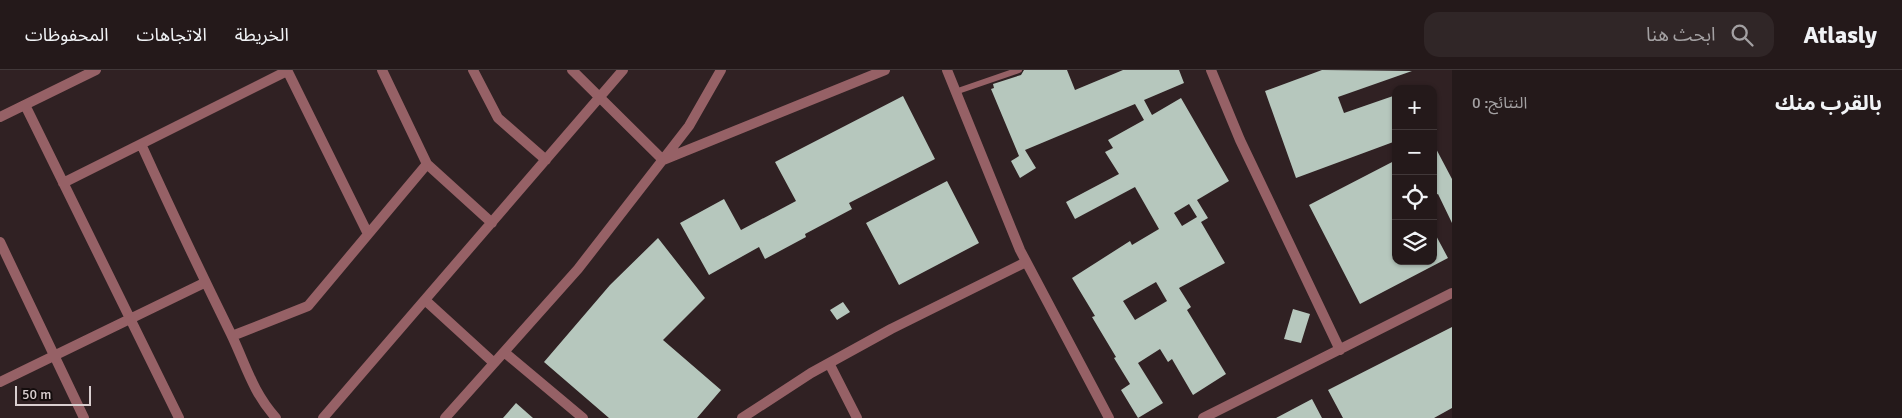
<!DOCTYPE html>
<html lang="ar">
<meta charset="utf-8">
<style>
:root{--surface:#24191a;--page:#302627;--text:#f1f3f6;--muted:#a3a0a2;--line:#413839}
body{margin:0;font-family:Signika,"Noto Sans Arabic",sans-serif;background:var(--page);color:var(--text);direction:rtl}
.controls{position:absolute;right:15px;top:15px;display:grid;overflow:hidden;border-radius:10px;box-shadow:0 1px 4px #0004}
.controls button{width:45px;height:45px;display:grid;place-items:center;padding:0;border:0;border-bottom:1px solid var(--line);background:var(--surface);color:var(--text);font:25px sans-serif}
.scale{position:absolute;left:15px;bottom:12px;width:76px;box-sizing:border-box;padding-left:5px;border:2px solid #d9cfd0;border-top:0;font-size:14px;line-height:18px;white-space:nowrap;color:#d9cfd0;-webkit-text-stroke:4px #140d0d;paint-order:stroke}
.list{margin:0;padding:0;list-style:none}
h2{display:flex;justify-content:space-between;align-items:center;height:65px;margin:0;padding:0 20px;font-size:21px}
h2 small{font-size:16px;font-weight:400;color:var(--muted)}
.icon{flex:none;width:28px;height:28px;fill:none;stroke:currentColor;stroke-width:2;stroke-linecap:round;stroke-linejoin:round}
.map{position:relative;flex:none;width:1452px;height:348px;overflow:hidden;direction:ltr}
header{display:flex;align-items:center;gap:30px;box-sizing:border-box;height:70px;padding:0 25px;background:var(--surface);border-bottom:1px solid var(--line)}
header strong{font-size:24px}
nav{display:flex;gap:28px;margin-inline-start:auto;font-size:18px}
.search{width:350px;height:45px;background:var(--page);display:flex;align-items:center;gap:12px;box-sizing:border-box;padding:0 18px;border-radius:15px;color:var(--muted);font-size:19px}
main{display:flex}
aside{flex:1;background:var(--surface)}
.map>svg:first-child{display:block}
.building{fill:#b6c7bd;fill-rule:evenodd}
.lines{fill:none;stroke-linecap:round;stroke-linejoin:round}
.lane{stroke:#966166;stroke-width:6}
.street{stroke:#966166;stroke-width:10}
</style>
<header>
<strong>Atlasly</strong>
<div class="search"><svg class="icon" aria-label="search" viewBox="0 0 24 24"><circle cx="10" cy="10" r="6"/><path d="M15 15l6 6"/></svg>ابحث هنا</div>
<nav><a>الخريطة</a><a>الاتجاهات</a><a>المحفوظات</a></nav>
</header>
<main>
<aside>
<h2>بالقرب منك<small>النتائج: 0</small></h2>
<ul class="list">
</ul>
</aside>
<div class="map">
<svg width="1452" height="348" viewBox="0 0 1452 348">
<rect width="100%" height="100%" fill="#302123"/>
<!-- building -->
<path class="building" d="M1024,0H1067L1075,20L1123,0H1179L1184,13L1144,30L1152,45L1181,28L1229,111L1197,130L1208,148L1201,152L1225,193L1179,218L1191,237L1187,240L1226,304L1193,325L1172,289L1168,292L1160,279L1138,293L1163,333L1138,348L1121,320L1130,314L1114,288L1116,287L1092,247L1095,246L1072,208L1130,171L1132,175L1159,159L1135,117L1075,149L1066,132L1119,104L1105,82L1113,78L1108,70L1144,50L1135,34L1025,80L1036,98L1020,108L1011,91L1019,86L991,19L994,18L993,14L1021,5ZM1189,134L1197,147L1182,156L1174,143ZM1156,212L1167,231L1135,250L1123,231Z
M1322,0L1412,1L1338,27L1344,43L1396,25V71L1296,108L1265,21Z
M903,26L935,89L849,133L852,139L805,164L806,167L765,189L759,177L709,205L680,153L724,129L741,160L796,131L775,92Z
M1433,73L1452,109V153L1438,124L1433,126Z
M1396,90V191H1433V160L1448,188L1360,234L1309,135Z
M947,111L979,173L899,215L866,153Z
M658,168L705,228L663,270L721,320L697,348H609L544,292L610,215Z
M843,232L850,242L837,250L830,240Z
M1293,239L1310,244L1301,273L1284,269Z
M1452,257V338L1434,348H1343L1328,320Z
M1312,329L1322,348H1276Z
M516,333L533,348H503Z"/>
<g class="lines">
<!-- lane -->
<path class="lane" d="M955,22L1019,0"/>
<!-- street -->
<path class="street" d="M287,0L368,164
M382,0L427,94L492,153
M473,0L498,48L546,90
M572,0L663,90L885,0
M947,0L1020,180L1109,348
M1211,0L1240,70L1340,280
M25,35L179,348
M0,47L96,0
M141,74C170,138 200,201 231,264C246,295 252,321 276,348
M63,113L287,1
M0,172L84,348
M425,230L494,293
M232,266L308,236L427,94
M504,282L583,348
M829,293L857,348
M0,312L204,213
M323,348L623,0
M445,348L578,199L689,56L721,0
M742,348L811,303L891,259L1026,192
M1203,348L1452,223"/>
</g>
</svg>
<div class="controls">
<button>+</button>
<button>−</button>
<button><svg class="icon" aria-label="locate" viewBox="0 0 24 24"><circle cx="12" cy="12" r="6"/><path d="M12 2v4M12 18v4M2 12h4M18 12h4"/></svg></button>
<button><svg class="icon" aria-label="layers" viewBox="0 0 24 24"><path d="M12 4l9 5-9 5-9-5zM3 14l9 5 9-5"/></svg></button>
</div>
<div class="scale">50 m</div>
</div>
</main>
